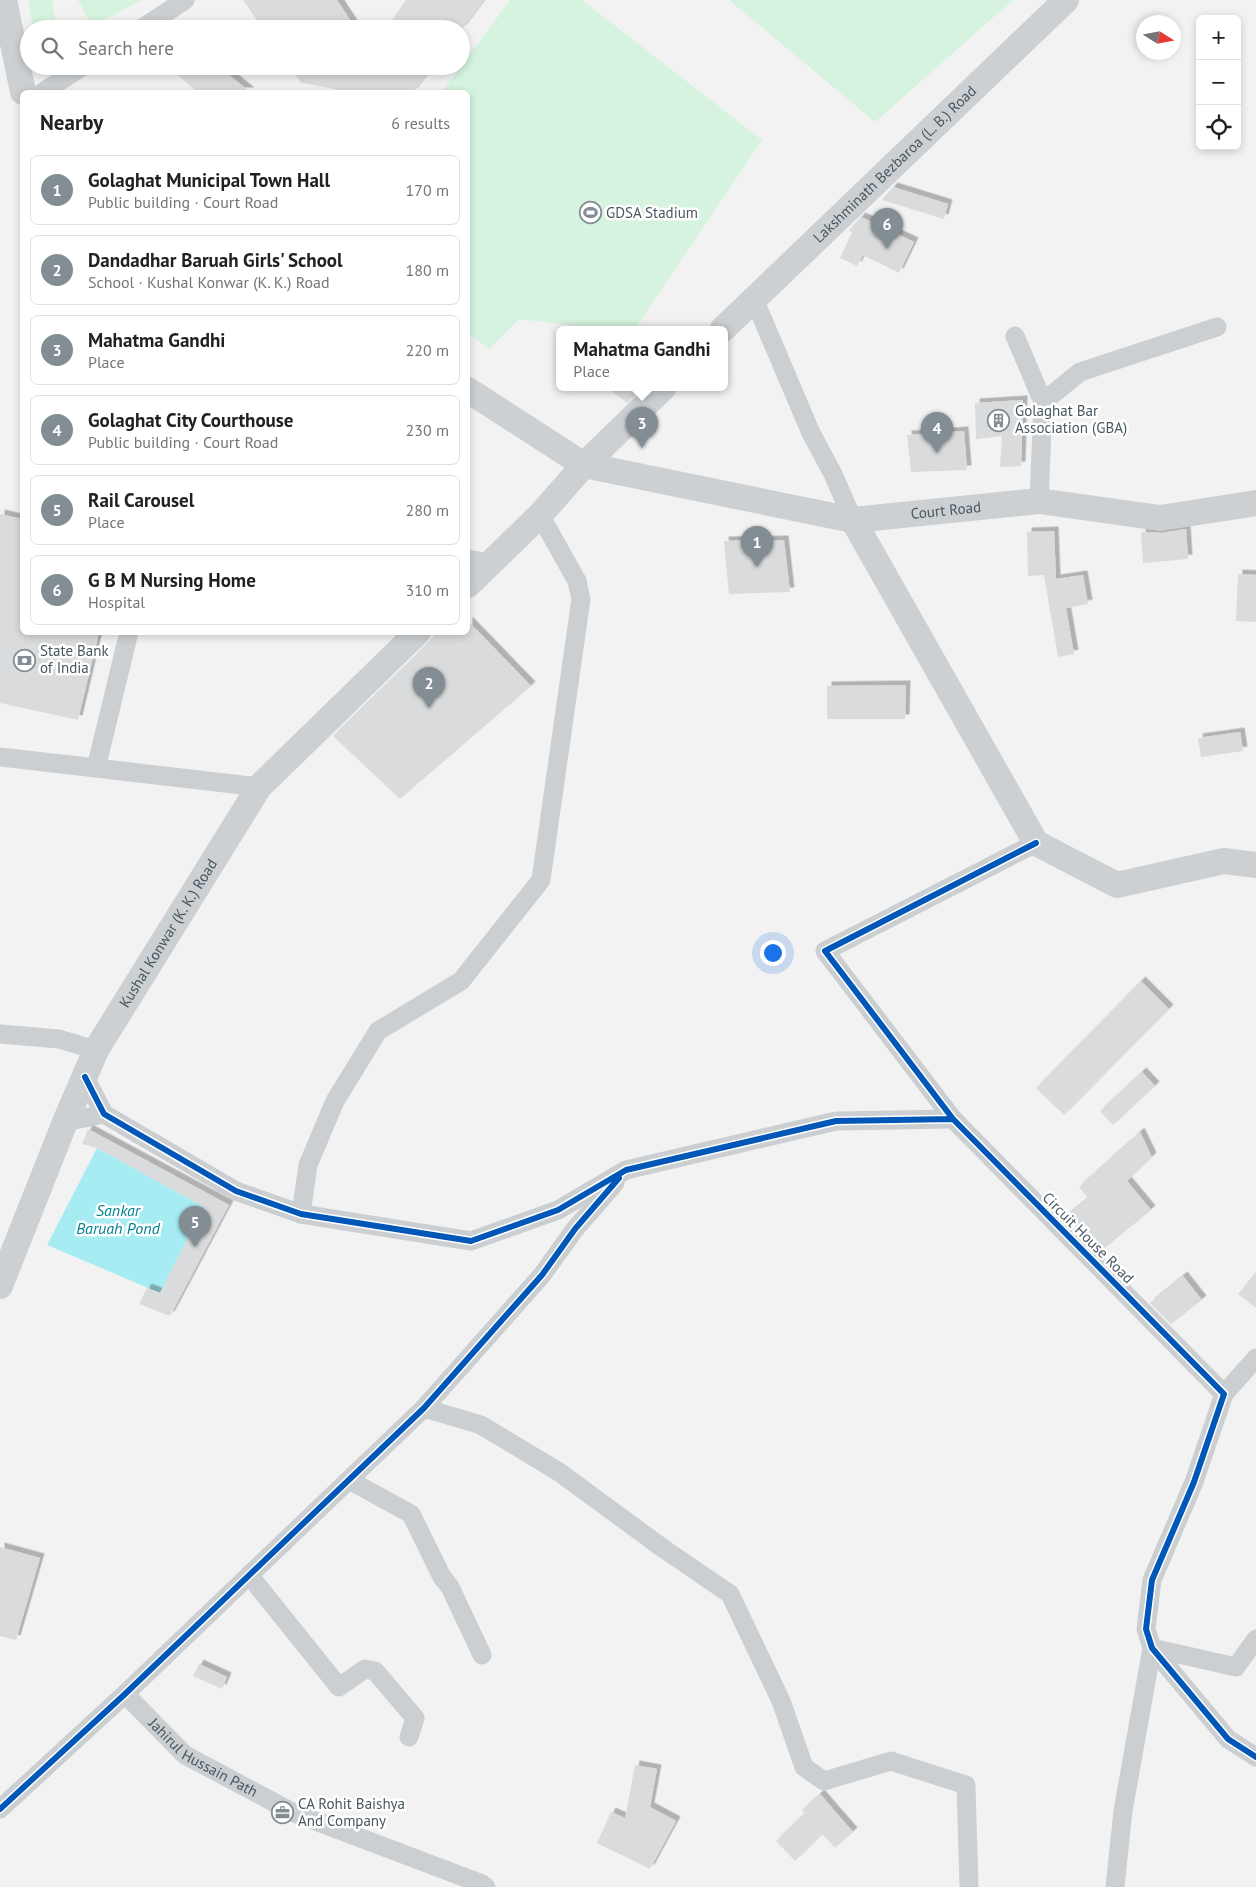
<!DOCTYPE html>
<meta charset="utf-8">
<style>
:root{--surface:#fff;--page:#f6f6f6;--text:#202124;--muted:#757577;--line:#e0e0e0;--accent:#838d94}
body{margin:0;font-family:"PT Sans",sans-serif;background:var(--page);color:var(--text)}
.controls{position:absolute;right:15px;top:15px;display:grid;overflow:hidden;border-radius:8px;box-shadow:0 2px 8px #0003}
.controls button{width:45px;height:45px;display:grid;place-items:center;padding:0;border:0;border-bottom:1px solid var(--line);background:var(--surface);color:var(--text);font:25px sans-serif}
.compass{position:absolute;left:1136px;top:15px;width:45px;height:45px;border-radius:50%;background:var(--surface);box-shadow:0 2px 8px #0003;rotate:101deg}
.you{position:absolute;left:772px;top:952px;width:18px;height:18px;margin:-12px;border:4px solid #fff;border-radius:50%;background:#1a73e8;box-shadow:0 0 0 8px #1a73e833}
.badge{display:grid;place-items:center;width:32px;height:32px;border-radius:50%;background:var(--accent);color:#fff;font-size:16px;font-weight:700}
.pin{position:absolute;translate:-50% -41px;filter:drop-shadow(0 1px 2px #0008)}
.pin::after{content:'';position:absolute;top:26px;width:18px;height:15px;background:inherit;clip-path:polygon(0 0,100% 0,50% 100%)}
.popup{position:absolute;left:556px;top:326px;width:172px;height:65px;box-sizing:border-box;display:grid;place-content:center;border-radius:8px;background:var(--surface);filter:drop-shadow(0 1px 4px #0005);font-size:16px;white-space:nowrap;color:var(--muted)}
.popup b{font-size:19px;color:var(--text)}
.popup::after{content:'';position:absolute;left:50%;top:100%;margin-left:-10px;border:10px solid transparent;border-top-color:var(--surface)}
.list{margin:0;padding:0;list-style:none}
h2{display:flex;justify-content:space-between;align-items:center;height:65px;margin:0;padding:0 20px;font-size:21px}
h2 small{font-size:16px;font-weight:400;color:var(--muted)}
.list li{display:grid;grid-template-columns:32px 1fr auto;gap:15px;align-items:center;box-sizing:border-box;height:70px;margin:0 10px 10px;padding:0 10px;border:1px solid var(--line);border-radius:8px}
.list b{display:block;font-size:19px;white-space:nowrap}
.list p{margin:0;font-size:16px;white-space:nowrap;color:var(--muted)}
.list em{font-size:16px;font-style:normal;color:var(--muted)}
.icon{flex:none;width:28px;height:28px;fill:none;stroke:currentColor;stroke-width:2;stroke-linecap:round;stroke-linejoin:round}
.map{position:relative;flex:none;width:1256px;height:1887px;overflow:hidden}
.search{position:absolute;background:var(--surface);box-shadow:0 2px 8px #0003;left:20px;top:20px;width:450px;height:55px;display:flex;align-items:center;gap:12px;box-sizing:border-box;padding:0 18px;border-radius:28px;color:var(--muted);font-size:19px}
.panel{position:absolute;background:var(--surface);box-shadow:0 2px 8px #0003;left:20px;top:90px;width:450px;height:545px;border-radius:8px}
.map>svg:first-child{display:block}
.green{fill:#d5f3de}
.water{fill:#a7ecf3}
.building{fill:#dadbdc;filter:url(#shadow)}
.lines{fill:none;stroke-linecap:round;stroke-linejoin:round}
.street{stroke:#cbcfd2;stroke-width:19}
.secondary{stroke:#ccd0d3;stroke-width:26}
.cycleway-casing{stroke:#fff;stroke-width:9}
.cycleway{stroke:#0057b8;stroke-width:6}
.labels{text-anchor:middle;stroke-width:5;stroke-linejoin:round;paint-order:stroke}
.street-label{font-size:15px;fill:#475761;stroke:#fff}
.poi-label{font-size:15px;fill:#475761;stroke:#fff;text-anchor:start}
.water-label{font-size:16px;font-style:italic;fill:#058290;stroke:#fff}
</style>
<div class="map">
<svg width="1256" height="1887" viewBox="0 0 1256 1887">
<defs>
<filter id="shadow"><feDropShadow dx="4.5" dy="-4.5" stdDeviation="0" flood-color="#0004"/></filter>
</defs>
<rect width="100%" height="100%" fill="#f3f2f2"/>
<!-- green -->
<path class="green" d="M28,0H52L57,29H33Z
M78,0H142L92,26Z
M510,0H582L762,140L635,329H604L519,319L489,349L468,333V92H442Z
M729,0H1013L875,122Z"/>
<!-- water -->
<path class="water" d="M97,1148L204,1207L160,1293L47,1245Z"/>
<!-- building -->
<path class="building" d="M243,0H337L356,29H263Z
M406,0H484L462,29H386Z
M167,66H218L250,92H197Z
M290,66H433L413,92H341L335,89L301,83Z
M893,187L948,204L944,219L882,200Z
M861,217L914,242L899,273L863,255L857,266L840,258L852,232L849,231L852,227Z
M607,387H643L627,403Z
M1023,400L1021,466L1000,467L1002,436L976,439L975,403Z
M964,431L967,470L911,472L907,435Z
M0,514L22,519V632H99L78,720L0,703Z
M1186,529L1188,559L1143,563L1141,532L1162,533Z
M1054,531L1056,579L1083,575L1088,604L1066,608L1074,654L1058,657L1044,575L1028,576L1027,532Z
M784,540L790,592L729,594L724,541Z
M1238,574L1256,575V622L1236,621Z
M468,621L531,686L400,799L333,736L428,643L436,632H468Z
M906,685L905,719H827V686Z
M1240,732L1243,751L1201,757L1198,738Z
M1141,981L1169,1009L1064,1115L1036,1088Z
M1142,1072L1155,1086L1113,1125L1100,1111Z
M88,1129L229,1205L170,1316L139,1304L147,1288L160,1293L204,1207L97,1148L82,1144Z
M1140,1132L1152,1157L1127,1181L1151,1210L1100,1252L1065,1217L1088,1198L1079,1187Z
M1256,1272V1308L1238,1294Z
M1183,1276L1202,1300L1171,1324L1150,1303Z
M0,1547L40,1558L16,1640L0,1636Z
M199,1664L227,1677L222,1689L193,1676Z
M635,1765L657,1769L650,1807L676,1821L650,1869L597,1843L611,1812L625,1818Z
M820,1794L853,1832L835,1848L822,1834L795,1861L776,1841L805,1813L802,1810Z"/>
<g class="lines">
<!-- street -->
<g class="street">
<path d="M141,29L185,0"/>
<path d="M43,92L83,66"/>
<path d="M754,299L811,433L833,474L853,520"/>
<path d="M1015,336L1043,402"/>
<path d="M1039,501L1043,402L1080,372L1217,327"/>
<path d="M468,559L490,563"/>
<path d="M129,632L96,768L259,787"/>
<path d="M0,757L96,768"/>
<path d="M1036,843L825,951L953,1119L1224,1394L1194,1482L1152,1580L1146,1629L1152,1648L1228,1739L1256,1757"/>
<path d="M0,1034L59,1039L96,1050"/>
<path d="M85,1077L104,1114L236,1191L301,1214L471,1241L558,1210L626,1170L836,1121L953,1119"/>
<path d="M65,1122L104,1114"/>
<path d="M301,1214L308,1165L335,1101L378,1031L461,981L541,880L581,599L577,581L540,515"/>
<path d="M1224,1394L1256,1358"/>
<path d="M424,1408L481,1425L559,1472L664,1549L730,1594L781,1701L804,1767L824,1781L891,1761L966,1785L969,1887"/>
<path d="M349,1480L411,1514L442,1577L450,1587L482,1655"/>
<path d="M249,1575L339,1687L365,1669L375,1671L415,1718L409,1737"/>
<path id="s1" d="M125,1694L185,1755L292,1812L482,1884L486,1887"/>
<path d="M0,1809L125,1694L424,1408L542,1275L575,1229L615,1183"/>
<path d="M1115,1887L1123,1811L1152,1648L1236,1667L1256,1639"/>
</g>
<!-- secondary -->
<g class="secondary">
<path d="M4,0L23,92"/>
<path id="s2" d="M723,329L1066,0"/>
<path id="s3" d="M468,390L584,465L853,520L1039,501L1160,518L1256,503"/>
<path d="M853,520L1036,843L1117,885L1224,861L1256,865"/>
<path d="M468,585L540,515L584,465L664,387"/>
<path id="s4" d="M0,1286L65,1122L96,1050L259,787L418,632"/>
</g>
<defs>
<path id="cycleway" d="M1036,843L825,951L953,1119L1224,1394L1194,1482L1152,1580L1146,1629L1152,1648L1228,1739L1256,1757
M85,1077L104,1114L236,1191L301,1214L471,1241L558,1210L626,1170L836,1121L953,1119
M0,1809L125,1694L424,1408L542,1275L575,1229L619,1178"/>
</defs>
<!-- cycleway casing -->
<use href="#cycleway" class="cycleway-casing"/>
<!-- cycleway -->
<use href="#cycleway" class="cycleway"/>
</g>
<!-- icons -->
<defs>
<symbol id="stadium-ring" viewBox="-11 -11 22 22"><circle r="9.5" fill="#fff" stroke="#838d94" stroke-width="1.5"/><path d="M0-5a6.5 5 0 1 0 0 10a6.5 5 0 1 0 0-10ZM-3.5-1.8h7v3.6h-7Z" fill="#838d94"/></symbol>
<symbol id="building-ring" viewBox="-11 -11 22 22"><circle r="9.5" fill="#fff" stroke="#838d94" stroke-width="1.5"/><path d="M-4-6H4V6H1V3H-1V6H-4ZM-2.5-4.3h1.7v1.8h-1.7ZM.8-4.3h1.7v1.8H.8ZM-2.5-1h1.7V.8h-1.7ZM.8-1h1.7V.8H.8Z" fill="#838d94"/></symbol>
<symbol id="bank-ring" viewBox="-11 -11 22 22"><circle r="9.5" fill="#fff" stroke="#838d94" stroke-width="1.5"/><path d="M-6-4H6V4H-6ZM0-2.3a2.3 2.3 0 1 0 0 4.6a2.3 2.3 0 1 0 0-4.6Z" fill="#838d94"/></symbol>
<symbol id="office-ring" viewBox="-11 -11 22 22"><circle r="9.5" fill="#fff" stroke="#838d94" stroke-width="1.5"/><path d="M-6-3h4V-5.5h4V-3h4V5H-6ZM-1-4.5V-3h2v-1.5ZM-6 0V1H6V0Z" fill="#838d94"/></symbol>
</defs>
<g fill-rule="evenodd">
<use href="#stadium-ring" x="578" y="200" width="25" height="25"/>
<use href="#building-ring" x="986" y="408" width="25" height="25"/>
<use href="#bank-ring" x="12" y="648" width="25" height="25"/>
<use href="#office-ring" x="270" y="1800" width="25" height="25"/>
</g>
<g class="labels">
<!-- street labels -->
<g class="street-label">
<text dy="5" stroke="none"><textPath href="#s2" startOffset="238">Lakshminath Bezbaroa (L. B.) Road</textPath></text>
<text dy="5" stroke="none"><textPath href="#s3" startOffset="506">Court Road</textPath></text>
<text dy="5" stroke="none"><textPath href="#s4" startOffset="392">Kushal Konwar (K. K.) Road</textPath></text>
<text transform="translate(1088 1238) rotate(45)" y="5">Circuit House Road</text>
<text dy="5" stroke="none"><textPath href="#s1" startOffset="102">Jahirul Hussain Path</textPath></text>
</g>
<!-- poi labels -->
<g class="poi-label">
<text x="606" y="218">GDSA Stadium</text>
<text x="1015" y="416">Golaghat Bar<tspan x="1015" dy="17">Association (GBA)</tspan></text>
<text x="40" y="656">State Bank<tspan x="40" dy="17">of India</tspan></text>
<text x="298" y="1809">CA Rohit Baishya<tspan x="298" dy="17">And Company</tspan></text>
</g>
<!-- water labels -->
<g class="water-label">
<text x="118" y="1216">Sankar<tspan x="118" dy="18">Baruah Pond</tspan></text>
</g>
</g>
</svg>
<div class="controls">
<button>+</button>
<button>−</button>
<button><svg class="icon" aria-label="locate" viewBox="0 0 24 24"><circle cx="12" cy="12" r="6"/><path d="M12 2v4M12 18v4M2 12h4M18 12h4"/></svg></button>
</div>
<svg class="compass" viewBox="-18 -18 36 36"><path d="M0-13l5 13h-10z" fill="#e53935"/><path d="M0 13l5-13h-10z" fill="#757577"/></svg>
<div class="you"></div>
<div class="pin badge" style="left:757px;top:567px">1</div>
<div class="pin badge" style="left:429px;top:708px">2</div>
<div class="pin badge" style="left:642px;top:448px">3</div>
<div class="popup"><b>Mahatma Gandhi</b>Place</div>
<div class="pin badge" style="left:937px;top:453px">4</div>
<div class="pin badge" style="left:195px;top:1247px">5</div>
<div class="pin badge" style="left:887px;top:249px">6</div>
<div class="search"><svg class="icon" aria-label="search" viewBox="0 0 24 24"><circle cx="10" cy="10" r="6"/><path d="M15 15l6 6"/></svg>Search here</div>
<section class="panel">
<h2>Nearby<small>6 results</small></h2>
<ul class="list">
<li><span class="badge">1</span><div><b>Golaghat Municipal Town Hall</b><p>Public building · Court Road</p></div><em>170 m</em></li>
<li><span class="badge">2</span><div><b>Dandadhar Baruah Girls' School</b><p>School · Kushal Konwar (K. K.) Road</p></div><em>180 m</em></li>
<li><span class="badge">3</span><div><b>Mahatma Gandhi</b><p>Place</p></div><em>220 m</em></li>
<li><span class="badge">4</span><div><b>Golaghat City Courthouse</b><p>Public building · Court Road</p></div><em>230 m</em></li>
<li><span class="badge">5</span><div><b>Rail Carousel</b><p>Place</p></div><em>280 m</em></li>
<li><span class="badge">6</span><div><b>G B M Nursing Home</b><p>Hospital</p></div><em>310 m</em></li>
</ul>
</section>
</div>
